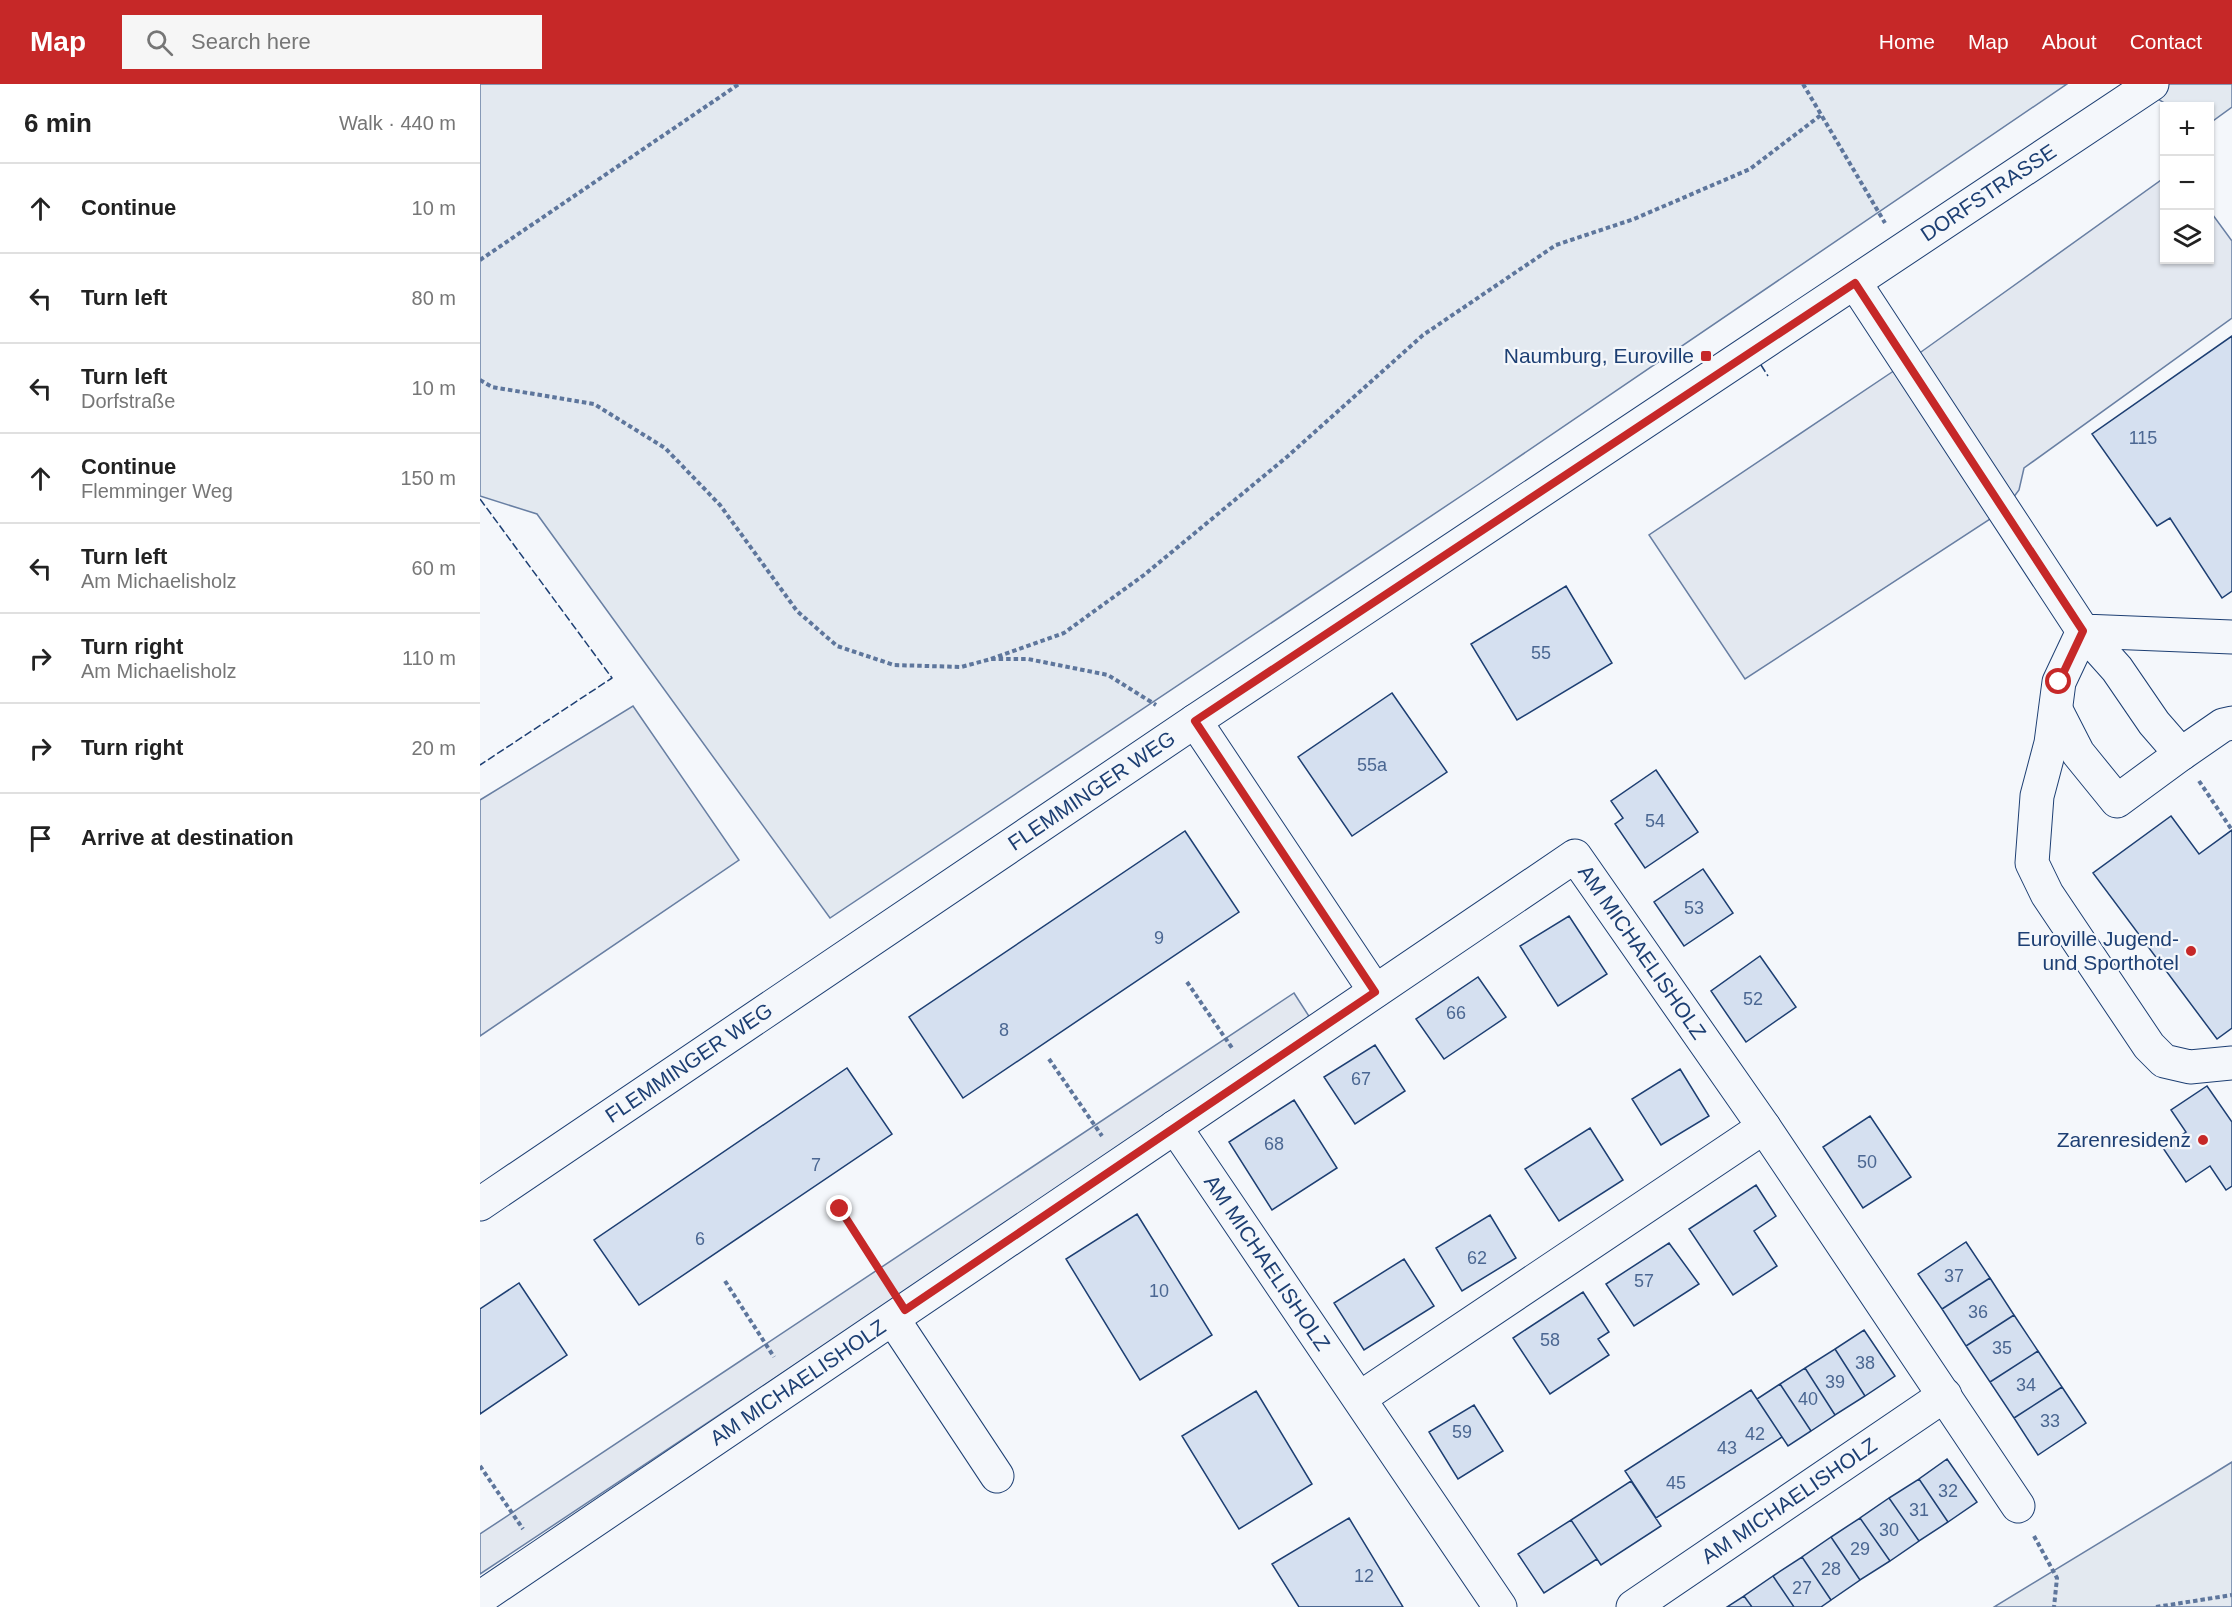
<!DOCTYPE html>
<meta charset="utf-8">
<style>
:root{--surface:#fff;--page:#f6f6f6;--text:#222;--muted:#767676;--line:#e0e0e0;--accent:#c62828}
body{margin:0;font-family:Arial,sans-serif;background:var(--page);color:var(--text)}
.controls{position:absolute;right:18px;top:18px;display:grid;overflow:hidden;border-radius:0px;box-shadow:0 2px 4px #0004}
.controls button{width:54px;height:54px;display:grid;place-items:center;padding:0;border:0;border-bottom:2px solid var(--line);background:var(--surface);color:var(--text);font:30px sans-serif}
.stop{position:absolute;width:18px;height:18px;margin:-14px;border:4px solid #c62828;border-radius:50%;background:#fff}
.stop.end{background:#c62828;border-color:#fff;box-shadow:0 2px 6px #0008}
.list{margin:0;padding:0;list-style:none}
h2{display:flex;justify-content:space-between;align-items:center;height:78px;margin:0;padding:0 24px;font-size:26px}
h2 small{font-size:20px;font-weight:400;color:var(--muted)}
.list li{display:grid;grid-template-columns:39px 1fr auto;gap:18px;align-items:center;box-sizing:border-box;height:90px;padding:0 24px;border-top:2px solid var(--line)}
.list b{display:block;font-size:22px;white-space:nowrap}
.list p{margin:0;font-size:20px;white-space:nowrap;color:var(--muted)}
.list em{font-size:20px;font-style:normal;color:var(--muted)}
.icon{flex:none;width:33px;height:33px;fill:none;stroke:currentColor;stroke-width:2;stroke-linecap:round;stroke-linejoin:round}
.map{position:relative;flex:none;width:1752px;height:1523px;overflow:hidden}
header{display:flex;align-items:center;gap:36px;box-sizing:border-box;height:84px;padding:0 30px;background:var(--accent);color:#fff}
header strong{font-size:28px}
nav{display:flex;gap:33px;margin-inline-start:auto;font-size:21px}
.search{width:420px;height:54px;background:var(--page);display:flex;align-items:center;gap:15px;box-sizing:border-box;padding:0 21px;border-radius:0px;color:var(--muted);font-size:22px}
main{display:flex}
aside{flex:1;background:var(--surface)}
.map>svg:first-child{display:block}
.green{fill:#e3e9f0;stroke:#687fa3;stroke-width:1.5}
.parking{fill:#e3e8f0;stroke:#687fa3;stroke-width:1.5}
.building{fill:#d5e0f0;stroke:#1d3f73;stroke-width:1.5}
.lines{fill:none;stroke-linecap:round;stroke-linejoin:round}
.minor-casing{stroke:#1d3f73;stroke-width:35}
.path{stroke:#5e769c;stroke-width:4;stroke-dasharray:4.5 3;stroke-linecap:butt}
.minor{stroke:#f4f7fb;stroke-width:33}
.fence{stroke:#1d3f73;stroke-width:1.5;stroke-dasharray:8 3;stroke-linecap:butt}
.route{stroke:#c62828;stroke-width:8}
.poi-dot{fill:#c62828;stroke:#f4f7fb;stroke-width:2}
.labels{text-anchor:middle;stroke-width:4.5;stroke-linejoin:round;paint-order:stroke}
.number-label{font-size:18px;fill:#4b6792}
.street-label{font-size:21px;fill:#1d3f73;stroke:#f4f7fb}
.poi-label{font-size:21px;fill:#1d3f73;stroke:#f4f7fb;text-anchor:end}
</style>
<header>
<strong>Map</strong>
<div class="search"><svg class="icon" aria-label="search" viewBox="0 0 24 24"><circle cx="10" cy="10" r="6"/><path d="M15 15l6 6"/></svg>Search here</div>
<nav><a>Home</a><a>Map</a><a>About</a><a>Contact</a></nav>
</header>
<main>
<aside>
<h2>6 min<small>Walk · 440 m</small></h2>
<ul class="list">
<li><svg class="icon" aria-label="ahead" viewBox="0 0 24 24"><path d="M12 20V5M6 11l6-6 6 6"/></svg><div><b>Continue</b></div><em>10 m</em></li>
<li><svg class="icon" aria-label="left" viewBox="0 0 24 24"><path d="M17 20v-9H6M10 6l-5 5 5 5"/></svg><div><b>Turn left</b></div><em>80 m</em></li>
<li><svg class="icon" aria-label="left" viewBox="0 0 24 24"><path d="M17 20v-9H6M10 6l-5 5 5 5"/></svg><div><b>Turn left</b><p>Dorfstraße</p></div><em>10 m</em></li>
<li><svg class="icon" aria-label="ahead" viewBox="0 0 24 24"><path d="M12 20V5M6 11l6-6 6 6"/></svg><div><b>Continue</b><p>Flemminger Weg</p></div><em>150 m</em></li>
<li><svg class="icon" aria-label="left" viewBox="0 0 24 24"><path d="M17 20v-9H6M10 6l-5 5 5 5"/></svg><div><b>Turn left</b><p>Am Michaelisholz</p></div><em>60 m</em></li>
<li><svg class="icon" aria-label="right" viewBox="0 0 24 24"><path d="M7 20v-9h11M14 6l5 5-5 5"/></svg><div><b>Turn right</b><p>Am Michaelisholz</p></div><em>110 m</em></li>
<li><svg class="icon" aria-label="right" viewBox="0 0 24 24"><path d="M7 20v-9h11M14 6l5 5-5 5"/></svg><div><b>Turn right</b></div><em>20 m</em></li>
<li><svg class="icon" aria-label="arrive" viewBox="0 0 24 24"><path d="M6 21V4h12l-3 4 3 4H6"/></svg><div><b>Arrive at destination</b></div></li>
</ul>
</aside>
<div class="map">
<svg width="1752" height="1523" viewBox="0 0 1752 1523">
<rect width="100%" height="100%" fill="#f4f7fb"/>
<!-- green -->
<path class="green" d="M0,0H1587L999,400L350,834L57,430L0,412Z
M1654,0H1752V23L1730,39V22H1689Z
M1752,1378V1523H1514L1731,1391Z"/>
<!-- parking -->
<path class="parking" d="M1684,94V176H1730V127L1752,157V234L1544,384L1539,406L1524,426L1265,595L1169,451L1427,278Z
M153,622L259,776L0,952V716Z
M814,909L832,937L0,1490V1450Z"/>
<!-- building -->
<path class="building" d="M1752,252V507L1742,514L1690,434L1677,442L1612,350Z
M1086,502L1132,579L1037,636L991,560Z
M912,609L967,688L872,752L818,673Z
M1176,686L1218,748L1165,784L1135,740L1143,734L1131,717Z
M1691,732L1719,770L1752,746V944L1737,955L1613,789Z
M705,747L759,828L483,1014L429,933Z
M1223,785L1253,829L1204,862L1174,818Z
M1089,832L1127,890L1078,922L1040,862Z
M1280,872L1316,923L1266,958L1231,907Z
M998,893L1026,933L964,975L936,935Z
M895,961L925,1007L875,1040L844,993Z
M367,984L412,1050L159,1221L114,1156Z
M1200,985L1229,1032L1181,1061L1152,1015Z
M1727,1002L1752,1038V1102L1746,1106L1730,1082L1706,1098L1683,1064L1706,1048L1691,1026Z
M814,1016L857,1084L792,1126L749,1058Z
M1390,1032L1431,1093L1383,1124L1343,1063Z
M1110,1044L1143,1096L1079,1137L1045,1085Z
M1276,1101L1296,1132L1274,1147L1297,1182L1253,1211L1209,1145Z
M657,1130L732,1251L660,1296L586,1175Z
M1010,1131L1036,1174L982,1207L956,1164Z
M1486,1158L1510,1194L1462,1225L1438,1190Z
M1189,1159L1219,1200L1154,1242L1126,1200Z
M924,1175L954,1222L884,1266L854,1219Z
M1510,1194L1534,1231L1486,1262L1462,1225Z
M39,1199L87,1271L0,1330V1225Z
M1103,1208L1129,1248L1118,1255L1129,1271L1070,1310L1033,1254Z
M1534,1231L1558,1267L1510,1298L1486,1262Z
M1384,1246L1415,1292L1385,1312L1355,1265Z
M1355,1265L1385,1312L1355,1331L1325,1284Z
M1558,1267L1582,1303L1534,1334L1510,1298Z
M1325,1284L1355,1331L1331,1347L1300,1300Z
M1300,1300L1331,1347L1308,1362L1277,1315Z
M1582,1303L1606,1339L1558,1371L1534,1334Z
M1271,1306L1302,1353L1176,1434L1145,1387Z
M776,1307L832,1400L759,1445L702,1352Z
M994,1321L1023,1367L978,1395L949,1348Z
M1467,1375L1497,1418L1468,1438L1439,1395Z
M1439,1395L1468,1438L1439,1457L1409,1414Z
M1151,1397L1181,1442L1121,1481L1091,1436Z
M1409,1414L1439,1457L1410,1477L1380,1434Z
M869,1434L923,1523H819L792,1480Z
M1380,1434L1410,1477L1380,1496L1351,1453Z
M1091,1436L1117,1475L1064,1509L1038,1470Z
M1351,1453L1380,1496L1351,1516L1322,1473Z
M1322,1473L1351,1516L1341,1523H1314L1293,1492Z
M1293,1492L1314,1523H1272L1264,1512Z
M1264,1512L1272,1523H1247Z"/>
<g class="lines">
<defs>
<g id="minor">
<path d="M1375,199L1603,547L1752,553"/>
<path d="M1576,626L1598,669L1637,717L1701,670"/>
<path d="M715,637L895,907"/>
<path d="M1752,639L1743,641L1701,670L1674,639L1637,585L1603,547L1579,598L1571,659L1557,712L1552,779L1567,810L1669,962L1684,977L1710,983L1752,979"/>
<path id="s1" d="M695,1043L1020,1523"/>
<path id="s2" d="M0,1120L715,637L1672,0"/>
<path d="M413,1235L517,1392"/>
<path d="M880,1314L1284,1043"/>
<path id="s3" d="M0,1514L1095,772L1284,1043L1538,1422"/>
<path id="s4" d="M1153,1523L1465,1311"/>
</g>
</defs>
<!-- minor casing -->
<use href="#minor" class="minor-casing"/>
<!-- path -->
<path class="path" d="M1323,0L1405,139
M0,176L259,0
M0,296L12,303L114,320L185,364L240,421L317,527L357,562L414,581L481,583L511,575H548L628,591L676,621
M511,575L584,549L664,491L808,372L943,251L1076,161L1154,135L1270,85L1341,31
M1719,697L1752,746
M707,898L752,964
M569,975L622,1052
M360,1125L407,1198
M245,1197L294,1273
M0,1382L43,1445
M1554,1452L1577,1494L1574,1523
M1676,1523L1752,1511"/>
<!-- minor -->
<use href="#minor" class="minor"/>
<!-- fence -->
<path class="fence" d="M1281,281L1288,292
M0,415L132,594L0,681"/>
</g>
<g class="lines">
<!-- route -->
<path class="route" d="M360,1125L425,1226L895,908L715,637L1375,199L1603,547L1579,598"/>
</g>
<!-- markers -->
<g class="poi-dot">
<rect x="1220" y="266" width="12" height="12" rx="3"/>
<circle cx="1711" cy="867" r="6"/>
<circle cx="1723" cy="1056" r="6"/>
</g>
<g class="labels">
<!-- number labels -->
<g class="number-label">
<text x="1663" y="360">115</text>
<text x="1061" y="575">55</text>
<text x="892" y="687">55a</text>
<text x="1175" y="743">54</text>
<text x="1214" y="830">53</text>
<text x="679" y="860">9</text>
<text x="1273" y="921">52</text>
<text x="976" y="935">66</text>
<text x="524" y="952">8</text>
<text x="881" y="1001">67</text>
<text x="794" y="1066">68</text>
<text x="1387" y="1084">50</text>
<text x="336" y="1087">7</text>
<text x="220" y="1161">6</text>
<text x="997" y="1180">62</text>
<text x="1474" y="1198">37</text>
<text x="1164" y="1203">57</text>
<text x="679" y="1213">10</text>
<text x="1498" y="1234">36</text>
<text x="1070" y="1262">58</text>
<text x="1522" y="1270">35</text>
<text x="1385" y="1285">38</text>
<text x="1355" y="1304">39</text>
<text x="1546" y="1307">34</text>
<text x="1328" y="1321">40</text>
<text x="1570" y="1343">33</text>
<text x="982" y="1354">59</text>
<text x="1275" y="1356">42</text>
<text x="1247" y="1370">43</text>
<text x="1196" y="1405">45</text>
<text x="1468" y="1413">32</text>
<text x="1439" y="1432">31</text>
<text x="1409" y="1452">30</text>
<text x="1380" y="1471">29</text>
<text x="1351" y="1491">28</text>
<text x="884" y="1498">12</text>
<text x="1322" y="1510">27</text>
</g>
<!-- street labels -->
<g class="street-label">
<text dy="7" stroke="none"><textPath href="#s2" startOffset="1816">DORFSTRASSE</textPath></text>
<text dy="7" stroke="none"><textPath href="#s2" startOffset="738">FLEMMINGER WEG</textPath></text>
<text dy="7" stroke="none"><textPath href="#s3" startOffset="1440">AM MICHAELISHOLZ</textPath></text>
<text dy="7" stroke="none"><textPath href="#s2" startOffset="252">FLEMMINGER WEG</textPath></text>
<text dy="7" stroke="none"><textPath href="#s1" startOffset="164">AM MICHAELISHOLZ</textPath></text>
<text dy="7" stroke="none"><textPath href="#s3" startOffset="384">AM MICHAELISHOLZ</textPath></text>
<text dy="7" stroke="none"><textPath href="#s4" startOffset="189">AM MICHAELISHOLZ</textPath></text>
</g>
<!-- poi labels -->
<g class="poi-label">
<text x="1214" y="279">Naumburg, Euroville</text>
<text x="1699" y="862">Euroville Jugend-<tspan x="1699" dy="24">und Sporthotel</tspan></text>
<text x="1711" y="1063">Zarenresidenz</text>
</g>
</g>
</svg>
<div class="controls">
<button>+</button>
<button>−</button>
<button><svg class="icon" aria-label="layers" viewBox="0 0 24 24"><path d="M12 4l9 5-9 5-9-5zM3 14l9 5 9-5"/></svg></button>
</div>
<div class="stop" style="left:1579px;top:598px"></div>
<div class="stop end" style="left:360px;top:1125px"></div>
</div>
</main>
